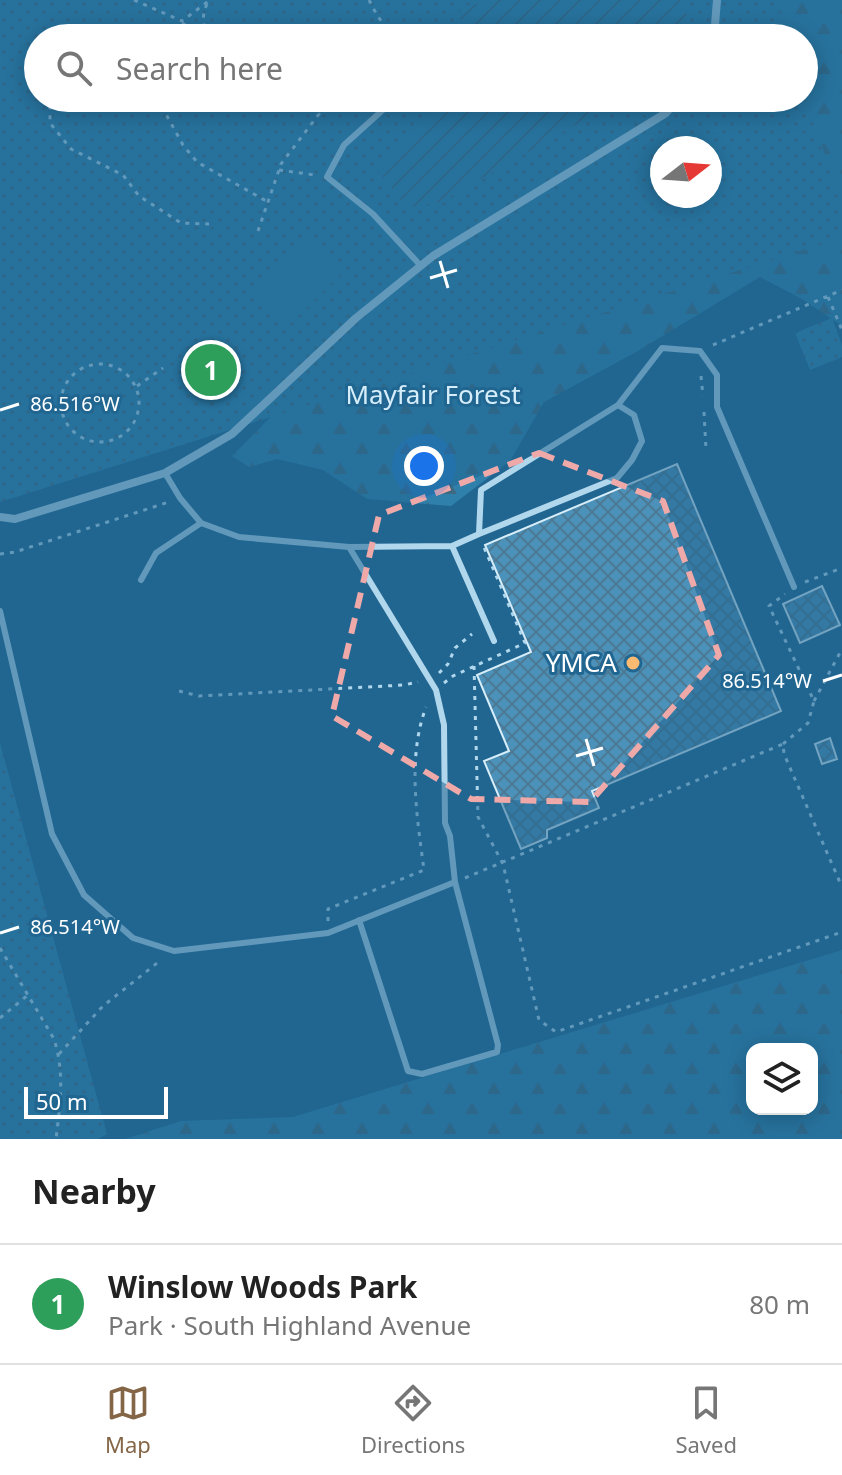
<!DOCTYPE html>
<meta charset="utf-8">
<style>
:root{--surface:#fff;--page:#f6f6f6;--text:#222;--muted:#767676;--line:#e0e0e0;--accent:#846646}
body{margin:0;font-family:"Noto Sans",sans-serif;background:var(--page);color:var(--text)}
.controls{position:absolute;right:24px;bottom:24px;display:grid;overflow:hidden;border-radius:16px;box-shadow:0 4px 20px #0003}
.controls button{width:72px;height:72px;display:grid;place-items:center;padding:0;border:0;border-bottom:2px solid var(--line);background:var(--surface);color:var(--text);font:40px sans-serif}
.compass{position:absolute;left:650px;top:136px;width:72px;height:72px;border-radius:50%;background:var(--surface);box-shadow:0 4px 20px #0003;rotate:73deg}
.scale{position:absolute;left:24px;bottom:20px;width:144px;box-sizing:border-box;padding-left:8px;border:4px solid #fff;border-top:0;font-size:22px;line-height:28px;white-space:nowrap;color:#fff;-webkit-text-stroke:6px #206691;paint-order:stroke}
.you{position:absolute;left:424px;top:466px;width:28px;height:28px;margin:-20px;border:6px solid #fff;border-radius:50%;background:#1a73e8;box-shadow:0 0 0 12px #1a73e833}
.badge{display:grid;place-items:center;width:52px;height:52px;border-radius:50%;background:var(--accent);color:#fff;font-size:26px;font-weight:700}
.pin{position:absolute;translate:-50% -50%;border:4px solid #fff;box-shadow:0 2px 8px #0006}
.list{margin:0;padding:0;list-style:none}
h2{display:flex;justify-content:space-between;align-items:center;height:104px;margin:0;padding:0 32px;font-size:34px}
h2 small{font-size:26px;font-weight:400;color:var(--muted)}
.list li{display:grid;grid-template-columns:52px 1fr auto;gap:24px;align-items:center;box-sizing:border-box;height:120px;padding:0 32px;border-top:2px solid var(--line)}
.list b{display:block;font-size:30px;white-space:nowrap}
.list p{margin:0;font-size:26px;white-space:nowrap;color:var(--muted)}
.list em{font-size:26px;font-style:normal;color:var(--muted)}
.icon{flex:none;width:44px;height:44px;fill:none;stroke:currentColor;stroke-width:2;stroke-linecap:round;stroke-linejoin:round}
.map{position:relative;flex:none;width:842px;height:1139px;overflow:hidden}
.search{position:absolute;background:var(--surface);box-shadow:0 4px 20px #0003;left:24px;right:24px;top:24px;height:88px;display:flex;align-items:center;gap:20px;box-sizing:border-box;padding:0 28px;border-radius:44px;color:var(--muted);font-size:30px}
.sheet{height:224px;background:var(--surface)}
nav{display:flex;justify-content:space-around;align-items:center;box-sizing:border-box;height:112px;border-top:2px solid var(--line);background:var(--surface);font-size:22px;color:var(--muted)}
nav a{display:grid;justify-items:center;gap:4px}
nav .on{color:var(--accent)}
.map>svg:first-child{display:block}
.forest{fill:url(#forest-firs);fill-rule:evenodd}
.park{fill:url(#park-dots);fill-rule:evenodd}
.garden{fill:url(#garden-furrows)}
.pitch{fill:#3080ac}
.building{fill:url(#building-cross-hatch);stroke:#d6edfa;stroke-width:2}
.lines{fill:none;stroke-linecap:round;stroke-linejoin:round}
.path{stroke:#b1d7ed;stroke-width:3;stroke-dasharray:4 6;stroke-linecap:butt}
.lane{stroke:#b1d7ed;stroke-width:6}
.street{stroke:#b1d7ed;stroke-width:8}
.marked{fill:none;stroke:#efa9a9;stroke-width:6;stroke-dasharray:16 10;stroke-linejoin:round}
.ticks{fill:none;stroke:#fff;stroke-width:3}
.poi-dot{fill:#fbba71;stroke:#206691;stroke-width:3}
.labels{text-anchor:middle;stroke-width:6;stroke-linejoin:round;paint-order:stroke}
.park-label{font-size:26px;fill:#d6edfa;stroke:#206691}
.poi-label{font-size:26px;fill:#fff;stroke:#206691;text-anchor:end}
.ticks-label{font-size:20px;text-anchor:middle;fill:#fff;stroke:#206691;stroke-width:6;stroke-linejoin:round;paint-order:stroke}
</style>
<div class="map">
<svg width="842" height="1139" viewBox="0 0 842 1139">
<defs>
<pattern id="forest-firs" width="22" height="20" patternUnits="userSpaceOnUse" patternTransform="scale(2)"><rect width="22" height="20" fill="#3080ac"/><path d="M5 1l3.5 6h-7zM16 11l3.5 6h-7z" fill="#3d6981"/></pattern>
<pattern id="park-dots" width="8" height="8" patternUnits="userSpaceOnUse" patternTransform="scale(2)"><rect width="8" height="8" fill="#3080ac"/><path d="M2 2h.1M6 6h.1" fill="none" stroke="#3d6981" stroke-width="1.8" stroke-linecap="round"/></pattern>
<pattern id="garden-furrows" width="10" height="10" patternUnits="userSpaceOnUse" patternTransform="scale(2)"><rect width="10" height="10" fill="#3080ac"/><path d="M-1 1l2-2M0 10L10 0M9 11l2-2" fill="none" stroke="#3d6981"/></pattern>
<pattern id="building-cross-hatch" width="8" height="8" patternUnits="userSpaceOnUse" patternTransform="scale(2)"><rect width="8" height="8" fill="#4c91b9"/><path d="M0 0l8 8M0 8l8-8" fill="none" stroke="#4c7993"/></pattern>
</defs>
<rect width="100%" height="100%" fill="#206691"/>
<!-- forest -->
<path class="forest" d="M755,0H842V326L802,299L760,277L636,352L544,402L510,461L451,506L367,499L323,470L277,459L249,467L232,456L374,313L662,196H710V148L804,98V38H745Z
M842,950V1139H125L181,1121L293,1117ZM752,1049H812V1109H752Z"/>
<!-- park -->
<path class="park" d="M0,0H777L789,38H38V98H804V87L842,210V238L0,502ZM662,148H710V196H662Z
M832,318L842,345V357L810,370L795,333Z
M0,743L107,1134L98,1139H0Z"/>
<!-- garden -->
<path class="garden" d="M484,0H684L689,27L686,38H471L457,13Z
M450,98H623L440,202L407,208L376,168Z"/>
<!-- pitch -->
<path class="pitch" d="M313,236L346,270L289,325L256,291Z"/>
<!-- building -->
<path class="building" d="M677,464L781,711L592,791L599,808L547,830V838L521,849L484,761L509,751L477,675L531,652L485,545Z
M822,586L840,625L800,643L783,604Z
M830,738L837,759L822,764L815,744Z"/>
<g class="lines">
<!-- path -->
<path class="path" d="M134,0L182,21L210,0
M369,0L378,17L396,38
M207,4C201,18 203,25 209,38
M182,23L189,27L192,38
M58,98L50,108V123L71,149L123,175L139,196L181,223L209,224
M157,98L183,145L197,162L268,202
M259,98L267,113
M279,170L315,175
M258,231L281,164L319,114L314,110L323,98
M828,297L842,330
M713,345L842,290
M61 403a39 39 0 1 1 78 0a39 39 0 1 1-78 0Z
M701,376L703,396
M137,386L163,368
M704,412L706,449
M0,554L15,552L169,502
M805,582L842,568
M474,666L478,817L503,864L539,1020L556,1032L842,932
M439,673L448,664L455,648L472,634
M444,683L453,676L525,643L483,545
M179,691L199,696L404,685L418,682
M814,701L842,649
M783,744L808,723L814,701L769,606L785,594
M465,878L783,744L784,754L842,887
M328,921V909L424,870C417,817 407,758 426,707
M0,948L54,1039C65,1073 60,1105 56,1139
M0,1018L28,995
M59,1054L103,1006L161,960"/>
<!-- lane -->
<path class="lane" d="M396,98L344,145L327,177L373,214L421,266
M165,473L180,498L201,523L239,537L349,547L452,546L479,534L481,490L618,405L662,348L700,351L717,375V407L794,587
M479,534L617,478L632,460L642,441L634,415L618,405
M452,546L494,641
M141,580L156,553L201,523
M0,611L52,834L84,895L133,938L174,951L328,933L455,882L450,836L445,823L444,725L436,690L349,547
M359,920L408,1071L422,1074L497,1052L498,1045L455,882"/>
<!-- street -->
<path class="street" d="M714,38L717,0
M0,517L15,519L165,473L232,434L356,318L433,256L666,113L679,98"/>
</g>
<!-- marked area -->
<path d="M0 0H842V1139H0ZM539,453L663,501L719,655L590,802L471,799L332,716L379,515Z" fill="#206691" fill-opacity=".55" fill-rule="evenodd"/>
<path class="marked" d="M539,453L663,501L719,655L590,802L471,799L332,716L379,515Z"/>
<!-- ticks -->
<path class="ticks" d="M440,261L448,288M430,278L457,270M0,410L19,404M823,681L842,675M586,739L594,766M576,756L603,748M0,933L19,927"/>
<!-- markers -->
<circle class="poi-dot" cx="633" cy="663" r="8"/>
<g class="labels">
<!-- park labels -->
<g class="park-label">
<text x="433" y="404">Mayfair Forest</text>
</g>
<!-- poi labels -->
<g class="poi-label">
<text x="617" y="672">YMCA</text>
</g>
</g>
<g class="ticks-label">
<text x="75" y="411">86.516°W</text>
<text x="767" y="688">86.514°W</text>
<text x="75" y="934">86.514°W</text>
</g>
</svg>
<div class="controls">
<button><svg class="icon" aria-label="layers" viewBox="0 0 24 24"><path d="M12 4l9 5-9 5-9-5zM3 14l9 5 9-5"/></svg></button>
</div>
<svg class="compass" viewBox="-18 -18 36 36"><path d="M0-13l5 13h-10z" fill="#e53935"/><path d="M0 13l5-13h-10z" fill="#767676"/></svg>
<div class="scale">50 m</div>
<div class="you"></div>
<div class="pin badge" style="left:211px;top:370px;background:#2e9e5b">1</div>
<div class="search"><svg class="icon" aria-label="search" viewBox="0 0 24 24"><circle cx="10" cy="10" r="6"/><path d="M15 15l6 6"/></svg>Search here</div>
</div>
<section class="sheet">
<h2>Nearby<small></small></h2>
<ul class="list">
<li><span class="badge" style="background:#2e9e5b">1</span><div><b>Winslow Woods Park</b><p>Park · South Highland Avenue</p></div><em>80 m</em></li>
</ul>
</section>
<nav>
<a class="on"><svg class="icon" aria-label="map" viewBox="0 0 24 24"><path d="M3 6l6-2 6 2 6-2v14l-6 2-6-2-6 2zM9 4v14M15 6v14"/></svg>Map</a>
<a><svg class="icon" aria-label="directions" viewBox="0 0 24 24"><path d="M12 3l9 9-9 9-9-9zM9 14v-3h6M13 9l2 2-2 2"/></svg>Directions</a>
<a><svg class="icon" aria-label="saved" viewBox="0 0 24 24"><path d="M7 4h10v16l-5-4-5 4z"/></svg>Saved</a>
</nav>
